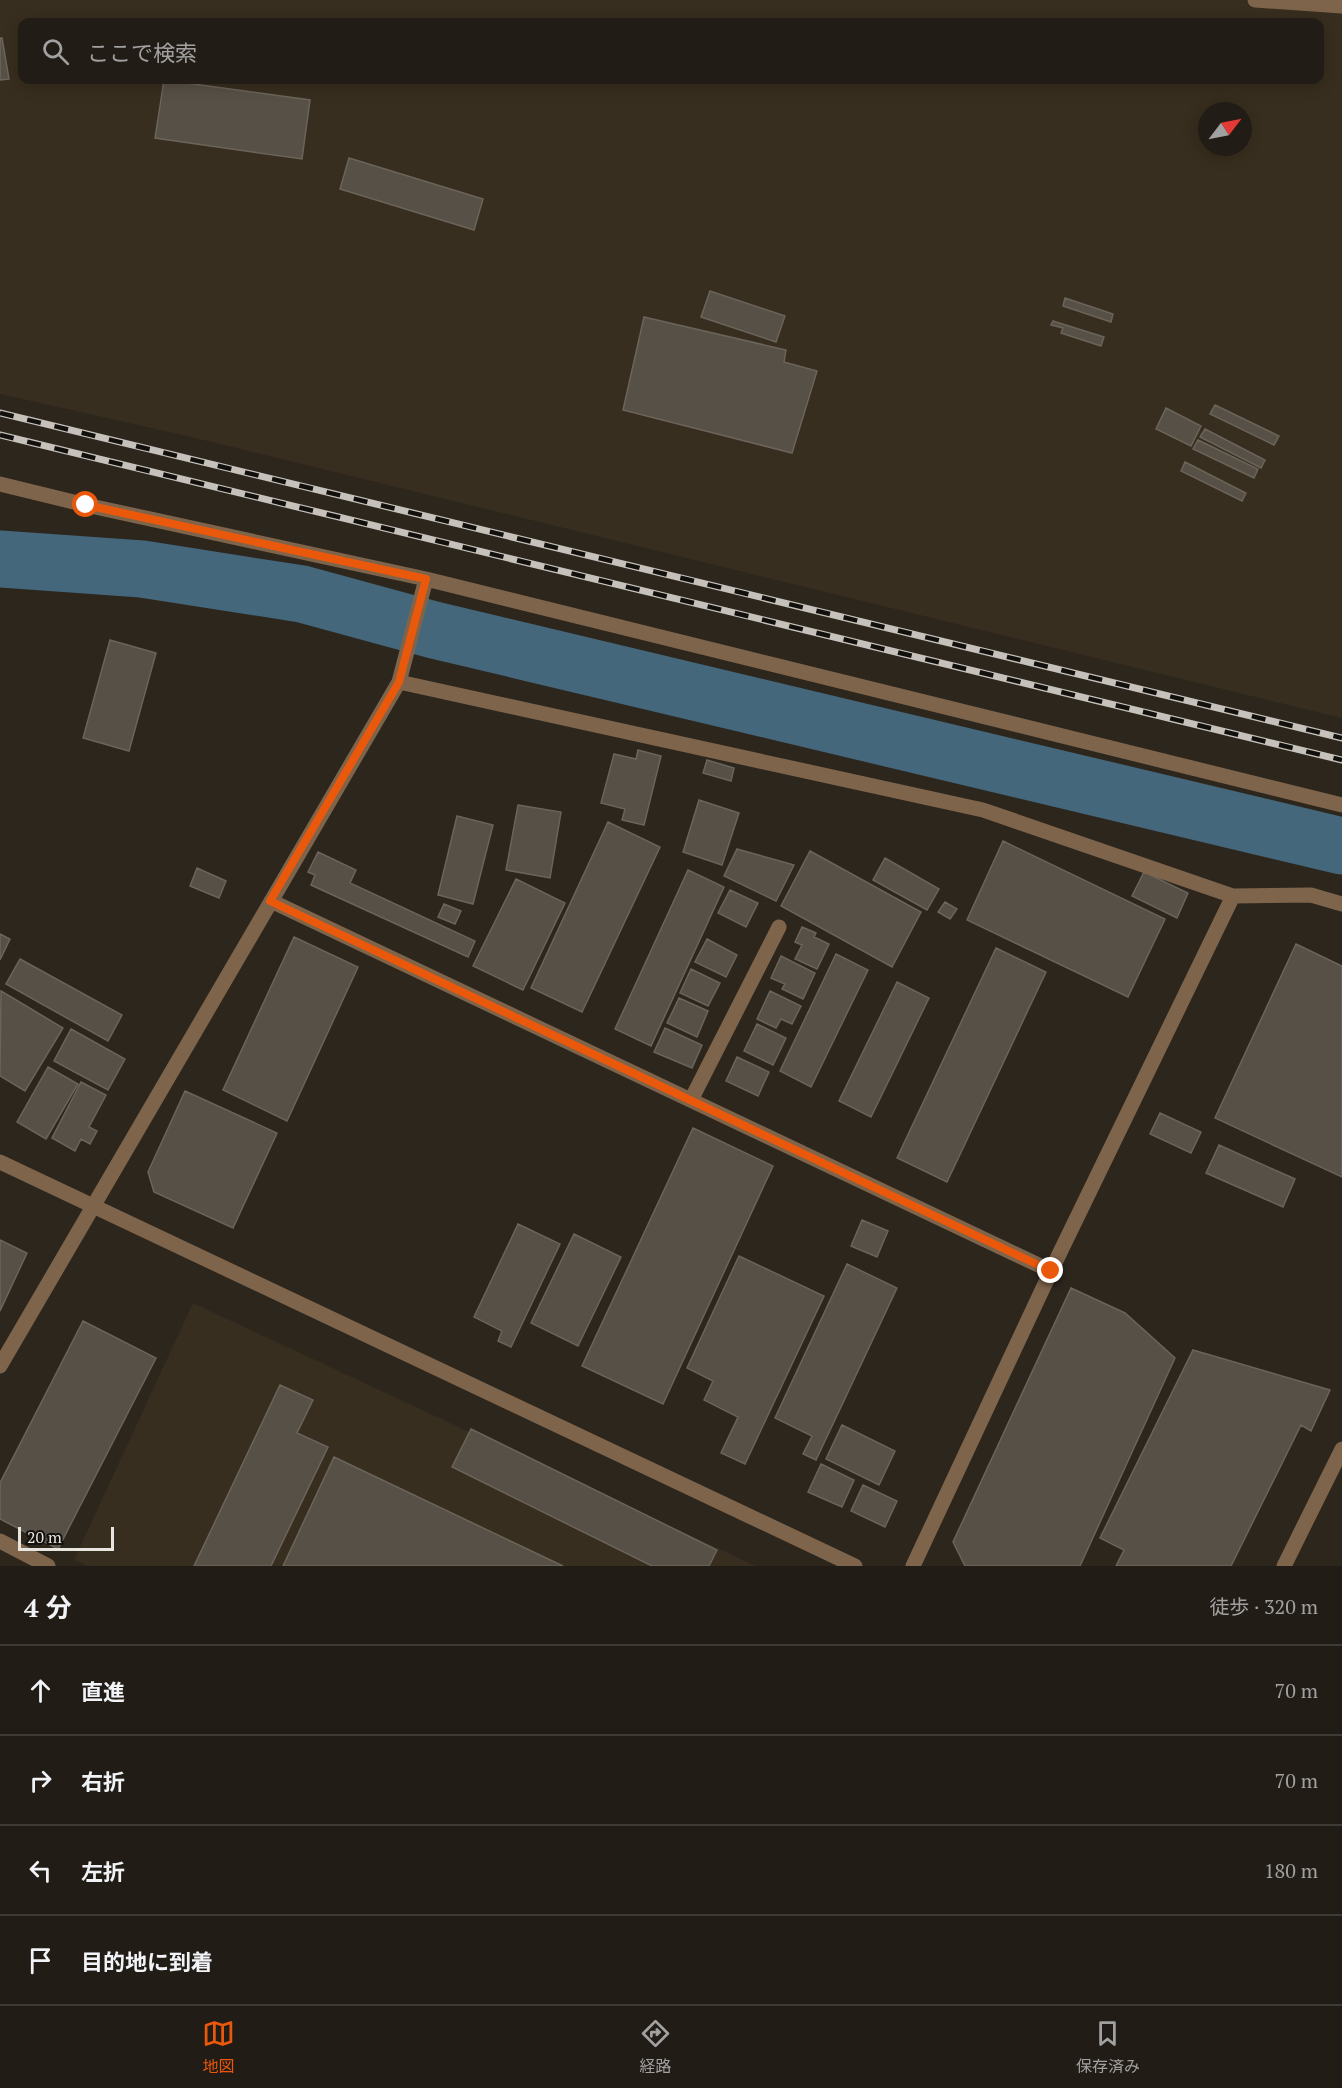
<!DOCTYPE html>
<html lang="ja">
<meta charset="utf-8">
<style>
:root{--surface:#211c16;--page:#29251f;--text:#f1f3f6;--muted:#a2a1a1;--line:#3e3a35;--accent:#ea580c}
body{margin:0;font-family:"PT Serif","Noto Sans JP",serif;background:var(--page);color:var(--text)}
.compass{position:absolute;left:1198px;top:102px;width:54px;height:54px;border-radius:50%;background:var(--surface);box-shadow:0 3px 15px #0003;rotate:58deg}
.scale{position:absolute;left:18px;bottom:15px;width:96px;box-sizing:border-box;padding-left:6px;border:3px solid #e8e4de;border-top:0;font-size:16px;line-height:21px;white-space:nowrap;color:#e8e4de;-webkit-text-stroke:4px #12100c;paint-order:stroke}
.stop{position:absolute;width:18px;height:18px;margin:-14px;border:4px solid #ea580c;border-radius:50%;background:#fff}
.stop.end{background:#ea580c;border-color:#fff;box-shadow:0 2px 6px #0008}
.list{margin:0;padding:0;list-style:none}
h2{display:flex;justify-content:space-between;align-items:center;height:78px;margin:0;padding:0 24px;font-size:26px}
h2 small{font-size:20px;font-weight:400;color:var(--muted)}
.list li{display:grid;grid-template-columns:39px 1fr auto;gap:18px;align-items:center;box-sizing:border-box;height:90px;padding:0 24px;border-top:2px solid var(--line)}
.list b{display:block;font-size:22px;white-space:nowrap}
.list em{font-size:20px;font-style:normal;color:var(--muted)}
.icon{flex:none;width:33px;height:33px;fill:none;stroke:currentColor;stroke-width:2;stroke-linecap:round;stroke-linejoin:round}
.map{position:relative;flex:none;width:1342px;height:1566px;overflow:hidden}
.search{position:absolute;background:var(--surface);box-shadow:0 3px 15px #0003;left:18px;right:18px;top:18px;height:66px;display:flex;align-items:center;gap:15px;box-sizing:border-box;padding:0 21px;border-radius:12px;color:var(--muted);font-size:22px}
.sheet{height:438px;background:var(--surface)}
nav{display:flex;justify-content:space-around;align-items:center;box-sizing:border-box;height:84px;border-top:2px solid var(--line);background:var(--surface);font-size:16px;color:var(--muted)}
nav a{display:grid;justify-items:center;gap:3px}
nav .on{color:var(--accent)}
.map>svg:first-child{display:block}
.built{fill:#382e1f;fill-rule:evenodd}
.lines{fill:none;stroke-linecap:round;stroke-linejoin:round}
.river{stroke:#44677b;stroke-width:57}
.building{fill:#575046;stroke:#6b645a;stroke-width:1.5}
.minor{stroke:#7e644b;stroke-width:15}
.rail-casing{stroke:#c6c1bb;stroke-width:7}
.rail{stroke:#12100c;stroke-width:4.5;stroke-dasharray:14;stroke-linecap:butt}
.route{stroke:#ea580c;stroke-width:8}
</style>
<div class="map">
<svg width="1342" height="1566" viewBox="0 0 1342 1566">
<rect width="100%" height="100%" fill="#2c261d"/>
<!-- built -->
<path class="built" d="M0,0H1342V718L187,436L0,394ZM22,22H1320V80H22ZM1207,111H1243V147H1207Z
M193,1303L756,1566H88L74,1560Z"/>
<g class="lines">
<!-- river -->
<path class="river" d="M0,559L142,569L302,594L434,630L1342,846"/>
</g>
<!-- building -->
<path class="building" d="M0,38H2L9,79L0,80Z
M164,80L310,100L302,159L155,138Z
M349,158L483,199L474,230L340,189Z
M710,291L785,316L776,342L701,317Z
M1065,298L1113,314L1111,322L1063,306Z
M644,317L786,350L784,362L817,371L792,453L623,410Z
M1053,321L1104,337L1101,346L1061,333L1063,328L1051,325Z
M1215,405L1279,436L1274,445L1210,414Z
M1166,408L1201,426L1191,446L1156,429Z
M1205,429L1265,460L1261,468L1200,437Z
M1198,440L1258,469L1254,478L1193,449Z
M1185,462L1246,493L1242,501L1181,471Z
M110,640L156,653L129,751L83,738Z
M638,750L661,756L644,825L622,820L625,809L601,803L614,754L636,759Z
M707,760L734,768L731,781L703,773Z
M699,800L739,813L722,865L683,852Z
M518,805L561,812L550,878L506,870Z
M457,816L493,825L473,904L438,895Z
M608,822L660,847L582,1012L531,988Z
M1003,841L1165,919L1128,997L967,920Z
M737,849L794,865L776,901L724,876Z
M810,851L921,912L892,967L781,906Z
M318,852L356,870L350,883L475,941L468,957L311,885L315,875L308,872Z
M885,858L939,889L927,910L873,880Z
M197,868L226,881L219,898L190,886Z
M688,870L724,887L651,1046L615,1029Z
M1144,872L1188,893L1177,918L1132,896Z
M516,879L565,903L523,990L473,966Z
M730,890L758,903L746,927L718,913Z
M945,902L957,909L950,919L938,912Z
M444,904L461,911L455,924L438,917Z
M802,927L816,933L814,937L829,944L817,969L795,959L802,945L795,942Z
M0,934L10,939L0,960Z
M294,937L358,967L287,1121L223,1090Z
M707,939L737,955L726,977L695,962Z
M1296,944L1342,966V1177L1215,1118Z
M996,948L1046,972L947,1182L897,1158Z
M836,954L868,970L811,1087L780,1071Z
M781,956L815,973L803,999L782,989L785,984L771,978Z
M20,959L122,1015L108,1041L6,984Z
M691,969L720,983L708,1006L680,993Z
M897,982L929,998L871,1117L839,1101Z
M1,991L63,1028L25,1091L0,1076Z
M770,991L801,1006L792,1024L781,1019L776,1028L757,1019Z
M679,998L708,1011L697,1037L667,1023Z
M757,1024L786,1038L773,1065L744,1051Z
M665,1028L702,1045L692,1068L654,1052Z
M71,1029L125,1059L108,1090L54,1061Z
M737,1057L769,1072L758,1096L726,1081Z
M48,1067L78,1084L46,1139L17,1122Z
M81,1082L106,1095L89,1127L97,1131L90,1144L81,1139L75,1151L52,1138Z
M185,1091L277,1133L233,1228L154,1192L148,1172Z
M1160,1113L1201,1132L1191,1153L1150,1134Z
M693,1128L773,1166L663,1404L582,1366Z
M1219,1145L1295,1179L1283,1207L1206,1173Z
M862,1220L888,1231L877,1257L851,1246Z
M518,1224L560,1244L511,1347L498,1341L502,1331L474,1317Z
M574,1234L621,1257L578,1346L531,1323Z
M0,1240L27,1253L0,1311Z
M739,1256L824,1296L745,1464L721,1453L738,1417L704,1400L713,1381L687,1368Z
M847,1264L897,1288L816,1460L803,1454L812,1436L775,1418Z
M1071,1288L1125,1313L1175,1358L1080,1566H965L953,1542Z
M83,1321L156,1358L58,1549L0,1519V1483Z
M1193,1350L1330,1390L1311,1431L1301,1425L1231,1566H1116L1124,1550L1100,1538Z
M280,1385L313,1400L297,1433L328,1447L271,1566H194Z
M842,1425L895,1451L879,1485L826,1459Z
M471,1429L717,1550L709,1566H652L452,1467Z
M334,1457L563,1566H283Z
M821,1464L854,1480L842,1507L808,1492Z
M863,1485L897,1501L885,1527L851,1511Z"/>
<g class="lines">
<!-- minor -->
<path class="minor" d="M1255,0L1342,6
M0,484L86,505L426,579L1342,805
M399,682L983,810L1233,896L1311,895L1342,904
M271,901L1051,1271
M691,1100L779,927
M0,1162L855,1566
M0,1366L399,682L426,579
M0,1541L48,1566
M913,1566L1051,1271L1233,896
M1284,1566L1342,1449"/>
<defs>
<path id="rail" d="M0,413L1342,738
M0,435L1342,760"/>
</defs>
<!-- rail casing -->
<use href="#rail" class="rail-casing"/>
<!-- rail -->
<use href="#rail" class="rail"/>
</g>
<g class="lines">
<!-- route -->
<path class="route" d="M86,505L426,579L399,682L270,901L1051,1271"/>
</g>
</svg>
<svg class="compass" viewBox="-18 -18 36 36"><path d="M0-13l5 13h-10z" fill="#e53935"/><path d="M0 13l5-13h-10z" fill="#a2a1a1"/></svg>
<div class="scale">20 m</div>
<div class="stop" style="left:86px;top:505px"></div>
<div class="stop end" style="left:1051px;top:1271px"></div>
<div class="search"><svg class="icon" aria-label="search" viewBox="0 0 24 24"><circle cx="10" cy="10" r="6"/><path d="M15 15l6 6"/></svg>ここで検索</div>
</div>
<section class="sheet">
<h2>4 分<small>徒歩 · 320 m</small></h2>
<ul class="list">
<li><svg class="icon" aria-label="ahead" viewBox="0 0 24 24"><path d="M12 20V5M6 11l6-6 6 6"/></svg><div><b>直進</b></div><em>70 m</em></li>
<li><svg class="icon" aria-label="right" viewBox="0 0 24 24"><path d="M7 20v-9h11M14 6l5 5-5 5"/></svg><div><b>右折</b></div><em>70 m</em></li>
<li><svg class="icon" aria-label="left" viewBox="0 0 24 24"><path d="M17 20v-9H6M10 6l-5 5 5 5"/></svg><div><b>左折</b></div><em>180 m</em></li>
<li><svg class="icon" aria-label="arrive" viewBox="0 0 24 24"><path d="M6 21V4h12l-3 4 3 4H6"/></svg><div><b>目的地に到着</b></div></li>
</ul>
</section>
<nav>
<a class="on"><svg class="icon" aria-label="map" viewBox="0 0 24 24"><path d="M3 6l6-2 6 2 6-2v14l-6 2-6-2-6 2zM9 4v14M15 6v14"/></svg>地図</a>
<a><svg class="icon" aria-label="directions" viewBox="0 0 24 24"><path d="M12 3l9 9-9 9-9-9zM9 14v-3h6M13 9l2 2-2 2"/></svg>経路</a>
<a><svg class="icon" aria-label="saved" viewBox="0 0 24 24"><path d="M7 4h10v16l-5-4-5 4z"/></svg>保存済み</a>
</nav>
